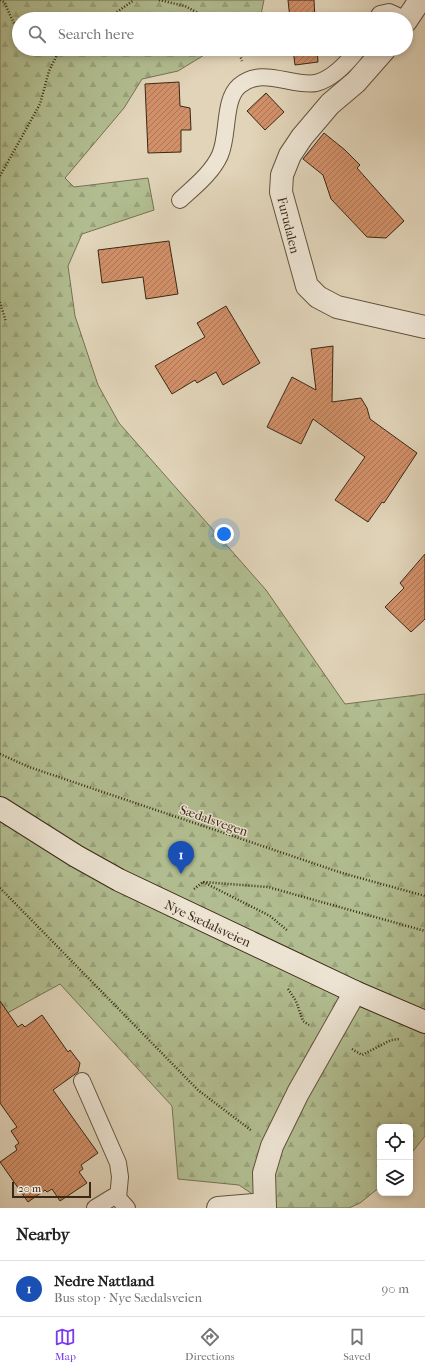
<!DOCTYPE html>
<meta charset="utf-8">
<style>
:root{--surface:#fff;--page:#f2f2f2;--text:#222;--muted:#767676;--line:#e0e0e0;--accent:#7c3aed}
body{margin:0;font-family:"IM FELL French Canon",serif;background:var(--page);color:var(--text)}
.controls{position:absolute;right:12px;bottom:12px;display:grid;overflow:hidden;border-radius:8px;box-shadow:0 2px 6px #0003}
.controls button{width:36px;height:36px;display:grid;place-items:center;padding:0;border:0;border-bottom:1px solid var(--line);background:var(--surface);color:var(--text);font:20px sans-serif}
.scale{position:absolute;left:12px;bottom:10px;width:79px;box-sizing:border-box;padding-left:4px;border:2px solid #3a2814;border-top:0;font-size:11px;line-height:14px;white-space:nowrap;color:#3a2814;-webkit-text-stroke:3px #ece3d2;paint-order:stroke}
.you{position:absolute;left:224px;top:534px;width:14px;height:14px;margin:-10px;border:3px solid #fff;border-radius:50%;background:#1a73e8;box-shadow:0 0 0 6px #1a73e833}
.badge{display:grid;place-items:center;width:26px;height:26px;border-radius:50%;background:var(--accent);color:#fff;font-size:13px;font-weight:700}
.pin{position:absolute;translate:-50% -33px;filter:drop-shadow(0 1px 2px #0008)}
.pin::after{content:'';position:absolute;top:21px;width:14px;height:12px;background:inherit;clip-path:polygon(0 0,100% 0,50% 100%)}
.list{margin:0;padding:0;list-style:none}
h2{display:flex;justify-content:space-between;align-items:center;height:52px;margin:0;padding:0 16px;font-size:17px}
h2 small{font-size:13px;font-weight:400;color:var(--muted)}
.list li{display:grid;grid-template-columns:26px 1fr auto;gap:12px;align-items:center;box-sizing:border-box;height:56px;padding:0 16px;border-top:1px solid var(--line)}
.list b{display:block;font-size:15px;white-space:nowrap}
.list p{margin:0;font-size:13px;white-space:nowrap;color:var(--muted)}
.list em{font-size:13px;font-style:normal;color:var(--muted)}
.icon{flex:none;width:22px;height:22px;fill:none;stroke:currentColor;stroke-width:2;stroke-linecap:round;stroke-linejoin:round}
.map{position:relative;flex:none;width:425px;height:1208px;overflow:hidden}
.search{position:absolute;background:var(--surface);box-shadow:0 2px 6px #0003;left:12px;right:12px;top:12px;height:44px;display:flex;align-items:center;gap:10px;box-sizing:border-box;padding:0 14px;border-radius:22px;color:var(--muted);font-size:15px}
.sheet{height:108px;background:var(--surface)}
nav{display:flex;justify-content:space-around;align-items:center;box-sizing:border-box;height:56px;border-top:1px solid var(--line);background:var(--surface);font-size:11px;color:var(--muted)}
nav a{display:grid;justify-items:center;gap:2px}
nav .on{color:var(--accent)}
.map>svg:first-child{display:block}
.forest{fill:url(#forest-firs);stroke:#767252}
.building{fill:url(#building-hatch);stroke:#3a2814}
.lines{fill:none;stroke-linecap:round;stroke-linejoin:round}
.service-casing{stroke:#64533d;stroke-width:18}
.minor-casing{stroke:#64533d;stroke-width:24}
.secondary-casing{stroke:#3a2814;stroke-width:24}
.path{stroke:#3a2814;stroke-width:2.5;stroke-dasharray:1 2;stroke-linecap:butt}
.service{stroke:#ece3d2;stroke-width:16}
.minor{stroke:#ece3d2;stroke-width:22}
.secondary{stroke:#ece3d2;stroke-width:22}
.labels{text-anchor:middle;stroke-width:3;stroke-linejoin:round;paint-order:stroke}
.street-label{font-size:13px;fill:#3a2814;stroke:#ece3d2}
</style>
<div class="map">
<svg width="425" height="1208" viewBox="0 0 425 1208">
<defs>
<pattern id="forest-firs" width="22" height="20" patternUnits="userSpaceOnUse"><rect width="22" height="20" fill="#b1bd90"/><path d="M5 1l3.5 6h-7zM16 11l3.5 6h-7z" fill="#99a27b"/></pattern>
<pattern id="building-hatch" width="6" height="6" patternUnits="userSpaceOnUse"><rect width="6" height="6" fill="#d29069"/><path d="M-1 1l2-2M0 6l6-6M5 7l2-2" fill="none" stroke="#ab7655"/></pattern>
</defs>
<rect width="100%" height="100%" fill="#e1d4b9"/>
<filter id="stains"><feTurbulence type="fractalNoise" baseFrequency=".005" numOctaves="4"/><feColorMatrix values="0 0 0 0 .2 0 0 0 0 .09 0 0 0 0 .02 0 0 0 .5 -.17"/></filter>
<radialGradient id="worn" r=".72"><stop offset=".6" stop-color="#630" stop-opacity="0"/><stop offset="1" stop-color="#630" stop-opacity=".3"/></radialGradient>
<!-- forest -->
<path class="forest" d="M0,0H264L260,19H19V49H214L178,71L142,79L124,108L65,178L74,187L148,178L154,210L82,234L68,266L75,316L98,385L119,423L266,590L345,704L425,694V1136L410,1155V1127H380V1187L360,1203L349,1208H273L239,1185L178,1179L172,1106L60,984L0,1017Z"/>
<!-- building -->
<path class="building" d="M288,0H314L315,19H290Z
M293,49H317L318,62L295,65Z
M179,82L180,106L190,108L191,130H181V152L148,153L145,84Z
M266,93L284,112L265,130L247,111Z
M324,133L345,150L360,165L357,168L404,221L386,238L367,237L331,199L323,175L303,159Z
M169,241L178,294L146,299L143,277L102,283L98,250Z
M226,306L260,363L223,385L216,372L197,383L195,380L172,394L155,366L205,337L197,323Z
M333,346L332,402L361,398L367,408L370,419L417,453L384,503L382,502L368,522L335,500L365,457L313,419L301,444L267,427L292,377L316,390L311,349Z
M425,554V619L411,632L385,607L404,588L400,583Z
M0,1001L18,1027L22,1024L25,1027L42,1015L68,1052L70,1050L80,1063L78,1072L53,1090L98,1153L81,1165L83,1169L79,1172L87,1183L60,1201L52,1189L47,1192L45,1190L28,1202L0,1162L17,1150L15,1146L19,1143L11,1131L17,1127L0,1103Z"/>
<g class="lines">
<defs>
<path id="service" d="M377,19L380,14L389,12L404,19
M180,200C194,187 212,173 220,155C229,135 223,100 239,86C262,66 291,87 316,83C332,79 348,62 358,49
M82,1081L118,1163L120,1177L118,1198
M95,1208L113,1197L118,1198L127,1208"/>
<path id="minor" d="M406,21L420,0
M385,49L356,82L330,104L302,137L290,155L282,175L281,192L307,286L318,297L337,307L425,327
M218,1208L265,1204
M265,1208L264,1173L272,1146L298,1093L355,992"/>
<path id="secondary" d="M0,808L76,856L119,880L355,992L425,1022"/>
</defs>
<!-- service casing -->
<use href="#service" class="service-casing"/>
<!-- minor casing -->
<use href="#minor" class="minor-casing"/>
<!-- secondary casing -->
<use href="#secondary" class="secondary-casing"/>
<!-- path -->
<path class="path" d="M0,0L4,2L19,34
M159,0L185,6L209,19
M107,19L134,0
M238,49L242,61
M0,176L40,104L49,71L60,49
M0,302L6,322
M0,754L29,767L342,873L425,896
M203,882L270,916L288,931
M0,888L198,1090L252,1131
M194,889L203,882L268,887L425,931
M288,989L296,1001L303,1021L309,1025
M352,1049L362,1055L391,1040L399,1039"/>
<!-- service -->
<use href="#service" class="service"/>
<!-- minor -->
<use href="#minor" class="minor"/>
<!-- secondary -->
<use href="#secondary" class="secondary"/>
</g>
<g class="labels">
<!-- street labels -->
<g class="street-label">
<text transform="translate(289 225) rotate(76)" y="5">Furudalen</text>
<text transform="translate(214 820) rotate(19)" y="5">Sædalsvegen</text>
<text transform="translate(208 923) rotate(25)" y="5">Nye Sædalsveien</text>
</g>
</g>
<rect width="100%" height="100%" filter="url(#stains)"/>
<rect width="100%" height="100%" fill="url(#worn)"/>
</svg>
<div class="controls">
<button><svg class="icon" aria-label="locate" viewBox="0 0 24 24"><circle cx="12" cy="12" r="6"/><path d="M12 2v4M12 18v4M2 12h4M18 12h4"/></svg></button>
<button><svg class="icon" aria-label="layers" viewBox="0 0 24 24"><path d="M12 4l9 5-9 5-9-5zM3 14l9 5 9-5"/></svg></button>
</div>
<div class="scale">20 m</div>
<div class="you"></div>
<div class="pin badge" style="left:181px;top:874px;background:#1a4fb4">1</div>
<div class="search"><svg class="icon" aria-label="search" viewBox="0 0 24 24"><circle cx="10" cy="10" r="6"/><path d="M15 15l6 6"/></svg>Search here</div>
</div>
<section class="sheet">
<h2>Nearby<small></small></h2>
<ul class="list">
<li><span class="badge" style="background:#1a4fb4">1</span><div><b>Nedre Nattland</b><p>Bus stop · Nye Sædalsveien</p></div><em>90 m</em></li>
</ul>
</section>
<nav>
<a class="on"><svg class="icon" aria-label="map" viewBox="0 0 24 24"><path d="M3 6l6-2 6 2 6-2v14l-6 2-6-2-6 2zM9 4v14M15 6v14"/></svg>Map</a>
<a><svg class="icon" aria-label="directions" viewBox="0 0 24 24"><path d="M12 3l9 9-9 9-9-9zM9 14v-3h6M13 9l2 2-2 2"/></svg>Directions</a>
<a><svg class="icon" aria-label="saved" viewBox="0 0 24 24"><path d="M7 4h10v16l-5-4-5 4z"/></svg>Saved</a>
</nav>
